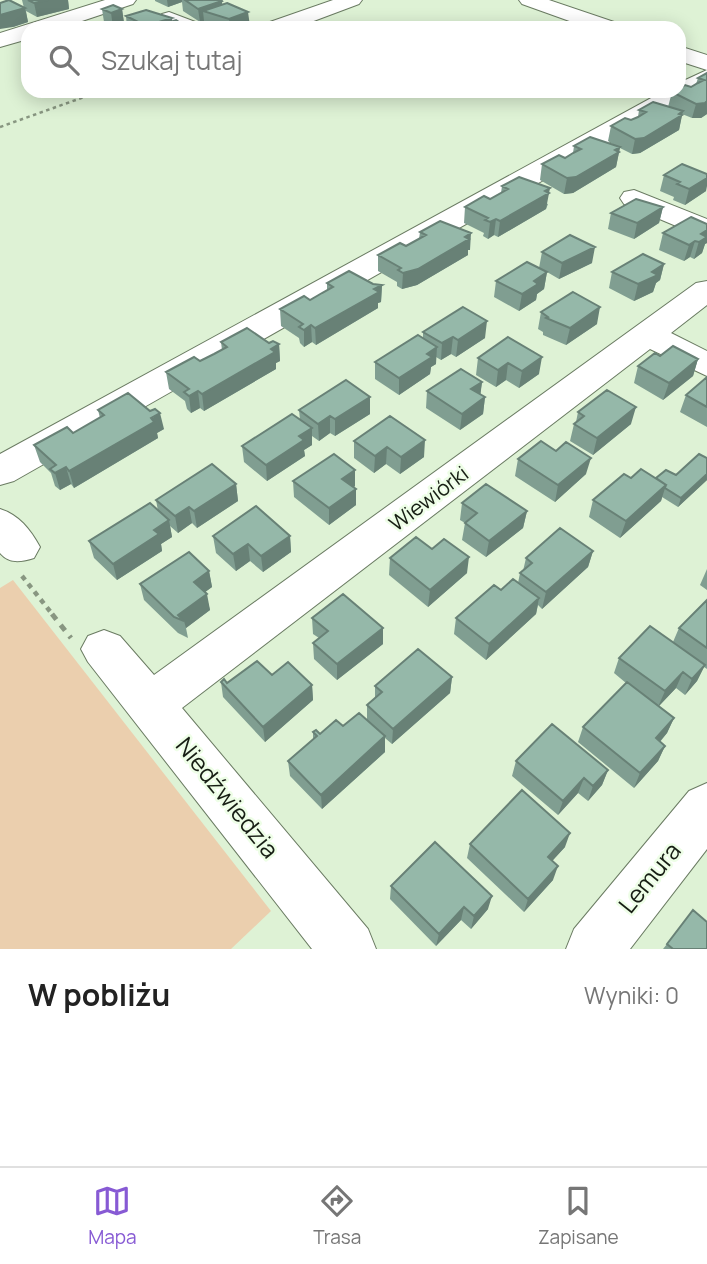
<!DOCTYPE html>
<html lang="pl">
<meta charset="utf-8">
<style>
:root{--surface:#fff;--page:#f6f6f6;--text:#222;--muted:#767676;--line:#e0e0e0;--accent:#875ad4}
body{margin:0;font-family:Manrope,sans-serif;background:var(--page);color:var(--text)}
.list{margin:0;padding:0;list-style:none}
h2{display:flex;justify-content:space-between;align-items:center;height:91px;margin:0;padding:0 28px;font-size:30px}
h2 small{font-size:23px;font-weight:400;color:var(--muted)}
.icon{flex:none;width:38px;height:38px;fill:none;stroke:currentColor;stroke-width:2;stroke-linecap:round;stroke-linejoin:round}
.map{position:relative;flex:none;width:707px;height:949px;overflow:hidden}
.search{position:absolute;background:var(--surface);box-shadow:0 4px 18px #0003;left:21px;right:21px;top:21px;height:77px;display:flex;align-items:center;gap:18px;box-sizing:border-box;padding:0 24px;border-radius:21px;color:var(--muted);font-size:26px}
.sheet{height:217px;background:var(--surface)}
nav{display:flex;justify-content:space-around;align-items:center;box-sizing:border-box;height:98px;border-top:2px solid var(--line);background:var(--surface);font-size:19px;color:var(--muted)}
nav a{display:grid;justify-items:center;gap:4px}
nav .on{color:var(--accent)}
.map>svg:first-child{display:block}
.green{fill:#ebcfae}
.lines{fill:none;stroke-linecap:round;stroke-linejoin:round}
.minor-casing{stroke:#6a7b62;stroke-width:2}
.path-far2{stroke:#889681;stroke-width:2.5;stroke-dasharray:3.5 3.5;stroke-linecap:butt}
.path-far1{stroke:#889681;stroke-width:4.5;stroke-dasharray:5 5;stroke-linecap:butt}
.path{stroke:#889681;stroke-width:5;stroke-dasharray:7 7;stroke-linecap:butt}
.minor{fill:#fff;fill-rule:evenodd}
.wall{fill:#809e91}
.shaded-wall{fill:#688176}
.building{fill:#95b8a9;stroke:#688176;stroke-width:2}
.labels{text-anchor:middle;stroke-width:5;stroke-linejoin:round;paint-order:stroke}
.street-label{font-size:21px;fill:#171e14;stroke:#eefee7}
.near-street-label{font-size:24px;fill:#171e14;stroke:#eefee7}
</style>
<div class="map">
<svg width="707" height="949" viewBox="0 0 707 949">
<rect width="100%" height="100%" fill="#def2d5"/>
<!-- green -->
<path class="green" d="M13,580L271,911L231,949H0V588Z"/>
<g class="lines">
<defs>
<path id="minor" d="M105,0H136L133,4L61,28H28V39L0,47V33Z
M333,0H362L359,4L295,28H264L267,23Z
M519,0H549L617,23L620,28H589L522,4Z
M169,12L198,23L201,28C185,28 169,31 158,18L162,14Z
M679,46L707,55V70L679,61Z
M707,70V87L14,481L0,485V454L664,91H679V83Z
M634,190L707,219V239L624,204L620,198L624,192Z
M707,281V305L671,333L707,351V376L650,349L182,708L368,929L376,949H312L88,662L81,649L88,636L104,630L120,636L154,675L696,283Z
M0,509C19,515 30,529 40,547L34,558C21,562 9,564 0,553Z
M707,783V849L630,949H566L574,929L689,791Z"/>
</defs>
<!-- minor casing -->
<use href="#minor" class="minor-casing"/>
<!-- path-far2 -->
<path class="path-far2" d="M0,127L101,91"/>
<!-- path-far1 -->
<path class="path-far1" d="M22,576L53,615"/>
<!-- path -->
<path class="path" d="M52,614L71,638"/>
<!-- minor -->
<use href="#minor" class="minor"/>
</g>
<!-- wall -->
<path class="wall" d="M22,0H68L69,9L37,17L26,11L28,22L13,27L24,8Z
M155,0H221L222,1V4L250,26L243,28H216L204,24V21L200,22L183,11L182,2L168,7L155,1Z
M102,9H122L124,23L113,27L104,22Z
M126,16L172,21L188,28H127Z
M707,73V114L701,118H692L682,114L679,130L640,153L632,154L620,148L616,167L573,193L564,194L540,180L542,164L565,158L573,153L574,146L617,147L608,141L611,126L631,120L638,117L639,110L668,107L672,92L691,87L696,84L698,78Z
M664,175L706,191L685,205L673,200L674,197L660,191Z
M502,186L548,204L546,209L498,237L494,235L488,239L483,236L484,233L464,223L465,207L490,199L501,193Z
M663,207L659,223L634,239L608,229L611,213Z
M707,224V243L705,244L702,253L694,259L690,257L684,261L659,250L663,233Z
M420,232L470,250H468V255L417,285L402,289L397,286V282L378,271V255L406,246L419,239Z
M542,252L592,263L559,279L547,272L544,289L537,294L536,300L519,311L494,297L496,281L539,268Z
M664,264L660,280L656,283L653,292L634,301L609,288L612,272Z
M327,283L382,285L381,302L378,303V308L316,345L312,342L304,347L300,343L299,338L281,326L280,309L310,300L327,290Z
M541,312L597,324L566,345L543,335V332L538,329Z
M423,332L485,338L456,357L451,354L441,360L436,357V364L431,367L430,374L399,395L375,379V362L423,339Z
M508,337L539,374L519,388L506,380L496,387L476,375L478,358Z
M221,342L279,344L280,361L276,363V369L204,411L200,408L191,413L187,409L185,401L169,389L166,372L200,361L222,350Z
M660,356L698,359L693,376L663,400L634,383L638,366Z
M707,377V427L680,412L686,395Z
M482,382L480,395L485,397L483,414L460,430L426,408L427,391Z
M370,397V414L335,436L330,433L319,441L312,436V445L304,450L305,456L267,481L244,462L242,446L300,420L299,410Z
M98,410L164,429L157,433L158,438L74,488L71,484L60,490L55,486L51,473L40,462L34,445L73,433L100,418Z
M578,412L631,424L593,455L570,441L574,424L576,422Z
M390,416L424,457L400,474L386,464L374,473L354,458V441Z
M556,451L586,474L555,502L515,476L518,459Z
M707,458V480L678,507L662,497L661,501L620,538L589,517L593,500L656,478L676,475Z
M355,470V486L354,487L356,489V505L329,525L294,497L293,481Z
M236,484L238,501L197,528L192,523L178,533L170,526L172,537L161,544L162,551L117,580L94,558L89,541L158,511L156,500Z
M462,503L527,511L523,528L486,557L462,540L465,523L460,520Z
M213,536H290L291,552L263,572L250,561L236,571L216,553Z
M432,549L467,573L428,607L389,575L390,558Z
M593,551L588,567L542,609L538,605L536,614L486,660L454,634L456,618L501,590L518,583L520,573L523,571L526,558Z
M707,569V590L700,585Z
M209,571L212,587L205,592L210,610L186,628L188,638L178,633L144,600L140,584Z
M707,600V669L704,667L697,681L685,695L676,688L659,706L674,718L667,733L660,742L665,746L658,761L634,788L578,742L583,727L626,683L614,673L619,658L673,642L679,628Z
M312,618L383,644L337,680L314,659L313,643L319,638L313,634Z
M272,675L312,685L313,700L265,742L223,697L221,682L227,683Z
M452,677L450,693L392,744L385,738V752L322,809L290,776L288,761L313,740V732L320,734L343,726L367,720V705L375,698V686Z
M516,761L608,770L602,785L588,801L578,793L558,815L512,776Z
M470,844L565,847L552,861L553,880L524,912L467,858Z
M391,886L488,909L471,929L461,920L436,946L390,899Z
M667,944L707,949H663Z"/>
<!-- shaded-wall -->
<path class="shaded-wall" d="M48,0H68L69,9L37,17L34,3Z
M167,0H182V2L168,7Z
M222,1L223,14L203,11L204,21L200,22L198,9Z
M25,8L28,22L13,27L0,29V15Z
M122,9L124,23L113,27L111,13Z
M248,12L250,26L243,28H230L229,19Z
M172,18L173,28H146V26Z
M707,101V114L701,118H692L696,104Z
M683,111L679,130L640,153L632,154L635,139Z
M620,147L616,167L573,193L564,194L567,178Z
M707,178V186L706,191L685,205L689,189Z
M550,188L546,209L498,237L500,221Z
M663,207L659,223L634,239L637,223Z
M496,219L494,235L488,239L490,222Z
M707,230V243L705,244L702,253L694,259L701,234Z
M471,233L470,250H468V255L417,285L402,289L403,273Z
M695,241L690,257L684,261L689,245Z
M595,247L592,263L559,279L562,263Z
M664,264L660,280L656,283L653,292L634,301L638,284L652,272Z
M547,272L544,289L537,294L536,300L519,311L522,294L534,281Z
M382,285L381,302L378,303V308L316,345L315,328Z
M600,307L597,324L566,345L570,328Z
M487,321L485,338L456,357L458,340Z
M311,325L312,342L304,347V330Z
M453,337L451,354L441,360L442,343Z
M279,344L280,361L276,363V369L204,411L202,394Z
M437,347L436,364L431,367L430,374L399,395V378L427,354Z
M542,357L539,374L519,388L522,371Z
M698,359L693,376L663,400L669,383Z
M508,363L506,380L496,387L498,370Z
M482,382L480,398L471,389Z
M198,391L200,408L191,413L189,396Z
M370,397V414L335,436V419Z
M485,397L483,414L460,430L462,414Z
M636,407L631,424L593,455L597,438Z
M160,413L164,429L157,433L158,438L74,488L69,471Z
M330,416V433L319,441L318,424Z
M312,428V445L304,450L305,456L267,481L266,465L299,436Z
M425,440L424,457L400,474L401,457Z
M387,447L386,464L374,473L375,456Z
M591,458L586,474L555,502L558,485Z
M66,467L71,484L60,490L55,473Z
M355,470V486L342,495V479Z
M707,474V480L678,507L681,498Z
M236,484L238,501L197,528L194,511Z
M666,485L661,501L620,538L626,521Z
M356,489V505L329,525V508Z
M189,507L192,523L178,533L175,516Z
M527,511L523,528L486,557L489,541Z
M169,520L172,537L161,544L162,551L117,580L113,564L154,530Z
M290,536L291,552L263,572L261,556Z
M248,544L250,561L236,571L233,554Z
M593,551L588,567L542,609L546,592Z
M469,557L467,573L428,607L430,590Z
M209,571L212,587L197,598L194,582Z
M207,594L210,610L186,628L184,621L178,615Z
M539,598L536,614L486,660L489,644Z
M383,628V644L337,680V664Z
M705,665L697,681L685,695L692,679Z
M683,672L676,688L658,707L665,691Z
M452,677L450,693L392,744L393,729Z
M312,685L313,700L265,742L263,727Z
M674,718L667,733L649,754L656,738Z
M385,736V752L322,809L321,795Z
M665,746L658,761L634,788L640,773Z
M608,770L602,785L588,801L593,786Z
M584,778L578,793L558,815L563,801Z
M570,833L565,847L543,871L548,857Z
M558,866L553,880L524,912L528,899Z
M492,896L488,909L471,929L474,916Z
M464,907L461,920L436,946L439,934Z"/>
<!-- building -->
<path class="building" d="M9,0L25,8L0,15V3Z
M28,0H48L34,3Z
M185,0H221L222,1L198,9Z
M227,3L248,12L229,19L203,11Z
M113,5L122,9L111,13L102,9Z
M146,10L172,18L146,26L126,16Z
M176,20L188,28H152Z
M707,73V101L705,103L696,104L672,92L679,91V88L685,85L691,87L698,83L704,80L698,78Z
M653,102L683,111L679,114L682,115L644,138L635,139L611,126L625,118L631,120L638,117L646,112L639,110Z
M590,137L620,147L615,150L619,152L576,177L567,178L542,164L559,155L565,158L573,153L581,149L574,146Z
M682,164L707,174V178L689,189L677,184L680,182L664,175Z
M519,177L550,188L545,191L549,193L500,221L496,219L490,222L485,220L488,218L465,207L484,196L490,199L508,189L502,186Z
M636,199L663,207L637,223L611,213Z
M691,217L707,224V230L701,234L707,237L699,242L695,241L689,245L663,233Z
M440,221L471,233L465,237L469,239L418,269L403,273L398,270L401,268L378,255L400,243L406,246L426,235L420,232Z
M570,235L595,247L562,263L542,252Z
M643,254L664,264L652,272L658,275L638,284L612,272Z
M527,262L547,272L534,281L538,284L522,294L496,281Z
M349,271L373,284L382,285L374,289L379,292L315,328L311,325L304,330L299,327L303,324L280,309L304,296L310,300L322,293L333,287L327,283Z
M573,292L600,307L570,328L546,318L548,317L541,312Z
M463,307L487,321L458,340L453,337L442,343L423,332Z
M247,328L269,343L273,341L279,344L271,349L275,352L202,394L198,391L189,396L184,392L189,389L166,372L194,357L200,361L214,354L227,347L221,342Z
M418,335L437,347L427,354L432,357L399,378L375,362Z
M508,337L542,357L522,371L508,363L498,370L478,358Z
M673,346L698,359L669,383L638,366L655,353L660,356Z
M461,369L482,382L471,389L485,397L462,414L427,391Z
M707,377V407L686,395Z
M346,380L370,397L335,419L330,416L318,424L299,410Z
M607,390L636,407L597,438L574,424L584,416L578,412Z
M128,393L150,411L155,409L160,413L151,418L154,422L69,471L66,467L55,473L50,469L56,465L34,445L67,427L73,433L104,415L98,410Z
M292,414L312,428L299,436L304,440L266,465L242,446Z
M390,416L425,440L401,457L387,447L375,456L354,441Z
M541,441L556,451L566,442L591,458L558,485L518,459Z
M334,454L355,470L342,479L356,489L329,508L293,481Z
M699,454L707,458V474L681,498L665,488L666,485L656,478L666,470L676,475Z
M212,464L236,484L194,511L189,507L175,516L156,500Z
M641,469L666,485L626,521L593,500L624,474L631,478Z
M486,484L527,511L489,541L465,523L477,513L462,503Z
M150,503L169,520L154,530L159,534L113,564L89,541Z
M256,506L290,536L261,556L248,544L233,554L213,536Z
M560,528L593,551L546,592L520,573L532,563L526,558Z
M416,537L432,549L444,539L469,557L430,590L390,558Z
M189,552L209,571L194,582L207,594L178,615L184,621L174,617L140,584Z
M513,579L539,598L489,644L456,618L494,585L501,590Z
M343,594L383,628L337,664L313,643L328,631L312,618Z
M707,600V648L679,628Z
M650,626L705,665L692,679L683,672L665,691L619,658Z
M418,649L452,677L393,729L367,705L382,692L375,686Z
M257,661L272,675L288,662L312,685L263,727L221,682L224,679L227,683Z
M627,682L674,718L656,738L665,746L640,773L583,727Z
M359,713L385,736L321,795L288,761L317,736L313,732L316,730L320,734L336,720L343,726Z
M552,724L608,770L593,786L584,778L563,801L516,761Z
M522,790L570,833L548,857L558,866L528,899L470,844Z
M435,842L492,896L474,916L464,907L439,934L391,886Z
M693,910L707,922V949H673L667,944Z"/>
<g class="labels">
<!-- street labels -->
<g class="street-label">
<text transform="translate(429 499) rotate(-37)" y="7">Wiewiórki</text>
</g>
<!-- near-street labels -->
<g class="near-street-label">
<text transform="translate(227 798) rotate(51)" y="8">Niedźwiedzia</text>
<text transform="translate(650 878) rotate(-51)" y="8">Lemura</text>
</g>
</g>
</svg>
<div class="search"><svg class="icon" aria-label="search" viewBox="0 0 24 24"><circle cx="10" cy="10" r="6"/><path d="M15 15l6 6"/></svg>Szukaj tutaj</div>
</div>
<section class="sheet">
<h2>W pobliżu<small>Wyniki: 0</small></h2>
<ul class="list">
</ul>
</section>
<nav>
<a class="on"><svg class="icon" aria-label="map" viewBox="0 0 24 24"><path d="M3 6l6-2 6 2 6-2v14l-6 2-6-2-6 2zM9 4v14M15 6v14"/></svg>Mapa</a>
<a><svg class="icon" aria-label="directions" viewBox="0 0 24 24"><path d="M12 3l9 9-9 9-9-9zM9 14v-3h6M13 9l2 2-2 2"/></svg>Trasa</a>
<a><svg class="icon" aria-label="saved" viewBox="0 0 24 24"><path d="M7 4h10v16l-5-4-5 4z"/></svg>Zapisane</a>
</nav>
